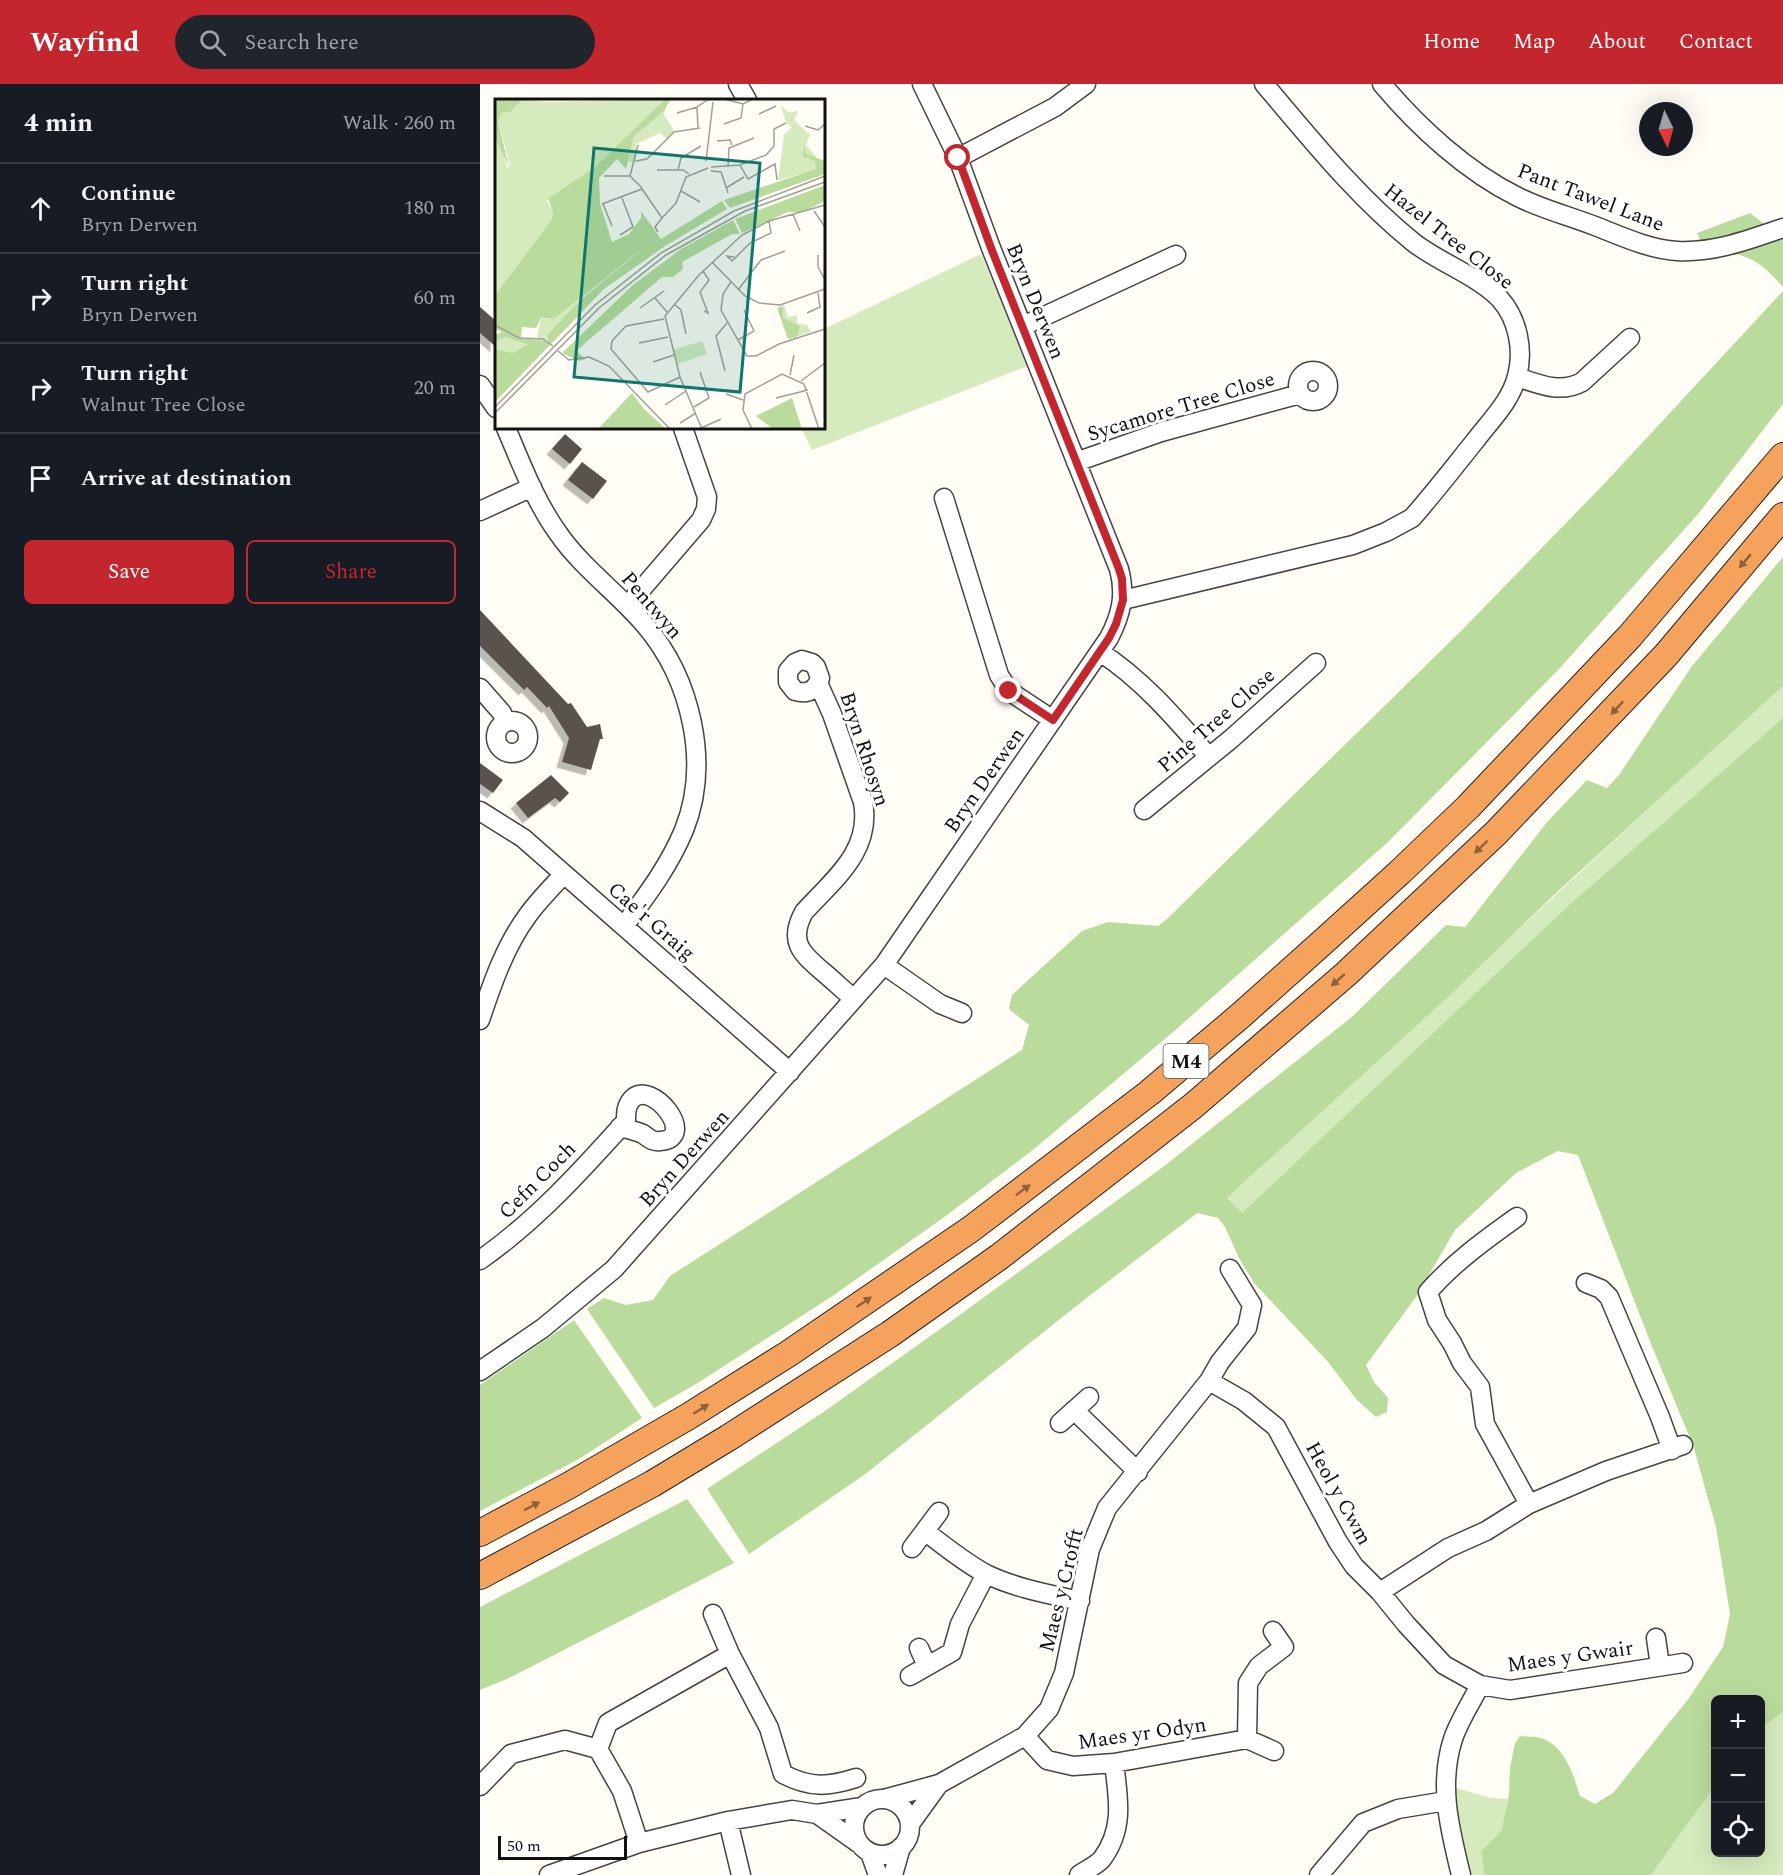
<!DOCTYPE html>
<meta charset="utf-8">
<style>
:root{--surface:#171b24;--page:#20242c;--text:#f1f3f6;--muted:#9ea1a6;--line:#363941;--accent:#c4262e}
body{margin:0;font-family:Spectral,serif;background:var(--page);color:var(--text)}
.controls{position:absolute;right:18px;bottom:18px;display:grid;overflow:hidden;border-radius:9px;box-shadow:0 6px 24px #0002}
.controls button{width:54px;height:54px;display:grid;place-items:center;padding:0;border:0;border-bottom:2px solid var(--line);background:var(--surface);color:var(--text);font:30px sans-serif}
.compass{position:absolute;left:1159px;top:18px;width:54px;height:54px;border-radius:50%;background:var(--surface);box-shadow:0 6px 24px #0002;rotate:175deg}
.scale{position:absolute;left:18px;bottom:15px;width:129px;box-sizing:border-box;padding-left:6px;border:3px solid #111;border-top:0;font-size:16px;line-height:21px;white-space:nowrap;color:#111;-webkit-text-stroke:4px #fff;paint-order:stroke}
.stop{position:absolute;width:18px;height:18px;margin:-14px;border:4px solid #c4262e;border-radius:50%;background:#fff}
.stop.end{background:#c4262e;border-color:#fff;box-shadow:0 2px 6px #0008}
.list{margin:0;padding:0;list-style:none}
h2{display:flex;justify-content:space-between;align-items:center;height:78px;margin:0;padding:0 24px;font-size:26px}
h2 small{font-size:20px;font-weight:400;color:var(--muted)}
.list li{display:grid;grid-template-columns:39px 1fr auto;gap:18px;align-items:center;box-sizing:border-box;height:90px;padding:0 24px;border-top:2px solid var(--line)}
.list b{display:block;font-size:22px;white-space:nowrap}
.list p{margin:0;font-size:20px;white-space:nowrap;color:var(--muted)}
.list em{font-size:20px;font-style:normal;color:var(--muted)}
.actions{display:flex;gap:12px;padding:18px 24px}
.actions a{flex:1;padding:14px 0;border:2px solid var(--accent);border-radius:9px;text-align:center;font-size:21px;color:var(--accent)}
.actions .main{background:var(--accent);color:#fff}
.icon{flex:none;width:33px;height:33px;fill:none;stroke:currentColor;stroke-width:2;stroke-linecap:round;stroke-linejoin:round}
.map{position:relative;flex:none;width:1303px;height:1791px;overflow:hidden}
header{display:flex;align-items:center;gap:36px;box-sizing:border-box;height:84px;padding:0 30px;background:var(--accent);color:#fff}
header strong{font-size:28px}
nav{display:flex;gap:33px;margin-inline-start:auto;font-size:21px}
.search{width:420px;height:54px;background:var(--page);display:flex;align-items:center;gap:15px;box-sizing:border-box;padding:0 21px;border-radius:33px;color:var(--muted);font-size:22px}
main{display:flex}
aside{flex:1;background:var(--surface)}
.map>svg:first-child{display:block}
.green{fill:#d5ebbd}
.forest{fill:#b9dc9c}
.building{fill:#5a524d;filter:url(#shadow)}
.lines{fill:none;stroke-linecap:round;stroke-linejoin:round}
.minor-casing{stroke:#444;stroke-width:21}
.highway-casing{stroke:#222;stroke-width:28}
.minor{stroke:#fff;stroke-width:18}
.highway{stroke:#f5a25d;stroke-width:26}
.oneway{fill:#8e613b}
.route{stroke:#c4262e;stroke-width:8}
.labels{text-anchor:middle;stroke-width:6;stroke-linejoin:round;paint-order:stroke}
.shield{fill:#fff;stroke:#585858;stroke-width:1.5}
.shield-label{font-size:20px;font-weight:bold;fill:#111}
.street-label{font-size:21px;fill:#111;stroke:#fff}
.inset-road{fill:none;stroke:#a09f9a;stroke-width:1.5}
.view{fill:#0f766e;fill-opacity:0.15;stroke:#0f766e;stroke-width:3}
.inset-edge{fill:none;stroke:#111;stroke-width:3}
</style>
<header>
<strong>Wayfind</strong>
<div class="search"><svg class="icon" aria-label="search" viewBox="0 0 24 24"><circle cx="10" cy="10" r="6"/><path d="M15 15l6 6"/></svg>Search here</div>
<nav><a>Home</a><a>Map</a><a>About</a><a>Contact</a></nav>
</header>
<main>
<aside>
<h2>4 min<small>Walk · 260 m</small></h2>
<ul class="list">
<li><svg class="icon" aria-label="ahead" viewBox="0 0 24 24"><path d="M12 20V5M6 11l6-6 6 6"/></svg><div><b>Continue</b><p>Bryn Derwen</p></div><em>180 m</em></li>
<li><svg class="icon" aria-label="right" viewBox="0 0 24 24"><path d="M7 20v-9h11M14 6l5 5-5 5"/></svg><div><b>Turn right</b><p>Bryn Derwen</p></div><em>60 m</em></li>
<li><svg class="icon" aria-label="right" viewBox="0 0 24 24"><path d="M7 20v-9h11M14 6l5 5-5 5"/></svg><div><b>Turn right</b><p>Walnut Tree Close</p></div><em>20 m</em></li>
<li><svg class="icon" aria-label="arrive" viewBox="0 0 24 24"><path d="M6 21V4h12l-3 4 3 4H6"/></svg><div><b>Arrive at destination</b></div></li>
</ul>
<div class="actions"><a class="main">Save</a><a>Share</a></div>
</aside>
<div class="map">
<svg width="1303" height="1791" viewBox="0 0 1303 1791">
<defs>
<filter id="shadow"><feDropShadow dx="-5.5" dy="5.5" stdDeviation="0" flood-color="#0004"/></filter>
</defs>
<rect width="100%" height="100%" fill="#fffdf5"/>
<!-- green -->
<path class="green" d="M501,170L550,281L332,366L321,344H344V245Z
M1303,602V634L1089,821L762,1130L747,1114C934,945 1116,771 1303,602Z
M1303,1628V1791H1171L1235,1702L1236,1768H1280L1281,1644Z
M966,1701L1011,1714L1028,1715L1021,1747L1001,1767L1004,1791H981Z"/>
<!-- forest -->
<path class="forest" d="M1270,129L1288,143H1303V203C1276,172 1265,170 1225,166L1217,149Z
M1303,207V320L1219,429L1079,585L908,758L693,948L554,1065L463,1134L351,1213L216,1300L174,1324L107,1225L124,1214L146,1221L173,1216L190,1192L542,966L549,941L529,925L532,911L602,847L628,838L678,842L687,835L983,545L1123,401Z
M1303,473V602L1076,809L968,913L747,1114L762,1129L1089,821L1303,634V1628L1281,1644L1280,1616H1236L1235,1702L1171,1791H1004L1001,1767L1021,1747L1029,1711L1030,1684L1035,1659L1040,1652C1047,1653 1057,1652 1064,1655C1086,1665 1093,1690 1100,1712L1115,1720L1133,1709L1209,1614L1243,1563L1250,1530L1236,1443L1213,1361L1171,1260L1098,1071L1078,1067L1036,1089L975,1146L936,1213L886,1281L894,1298L908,1314L907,1328L896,1333L877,1316L848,1278L774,1199L759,1174L745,1143L738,1134L717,1129L604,1216L384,1391L269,1470L227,1405L342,1329L470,1238L683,1083L873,932L966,841L985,843L1068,737L1107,696L1127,704L1139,691L1212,582Z
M94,1236L162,1334L99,1375L0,1427V1301Z
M207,1415L254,1479L29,1594L0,1606V1523Z"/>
<!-- building -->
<path class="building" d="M0,223L16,237V263L0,249Z
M85,350L102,365L90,380L72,365Z
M102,378L127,397L113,415L88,396Z
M0,526L88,620L91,619L107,643L120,640L123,655H120L111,686L82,678L89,654L69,622L67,624L47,603L44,606L0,562Z
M0,679L23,696L13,709L0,700Z
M71,691L89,709L80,718L75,714L48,734L36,719Z"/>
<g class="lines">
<defs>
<path id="minor" d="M258,0L267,16
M902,0C938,43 987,88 1038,113C1062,125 1089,132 1115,142C1141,152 1168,165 1197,167C1234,169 1268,156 1303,144
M478,74L575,23L606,0
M543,242L696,171
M818 302a15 15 0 1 1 30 0a15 15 0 1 1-30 0Z
M1037,293C1059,300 1080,310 1102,298L1150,254
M0,301L16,324
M26,344C41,379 55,417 78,449C102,484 138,509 165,541C211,595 231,679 204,746C189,782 167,811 144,842
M596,378L681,348L820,310
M464,414L519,591L529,607L573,636
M0,427L52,403
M643,516L873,461L906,448L932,434C954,409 974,383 995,357C1010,337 1031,317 1037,292C1044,267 1038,235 1020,215C1000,193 958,178 933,158C876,112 831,55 784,0
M148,521L221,436L226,425L227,413L203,344
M620,568C663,596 695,634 729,673
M338,599C333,608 325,610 315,607L308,598V587L315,579L322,576L332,579L336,583L340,594L338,599L352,630L383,718C392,767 354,795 324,828C308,857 321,869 342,887C353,896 363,906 374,915
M0,604L22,629L25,638
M16 653a16 16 0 1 1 32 0a16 16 0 1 1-32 0Z
M664,726L751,655L836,579
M0,727L43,754L310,988
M404,881L460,920L482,929
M0,936C12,900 25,862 48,831C58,817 72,803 84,790
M1037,1133C1005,1156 974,1178 948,1208L957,1236L972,1259L982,1279L1000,1303L1005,1340L1049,1420
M0,1176C56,1137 101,1087 146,1037C146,1028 146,1022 152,1015C172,994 219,1055 180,1057C172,1058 169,1054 163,1050C156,1047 148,1045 140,1043
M750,1185L772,1221L767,1244L740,1278L729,1297L764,1317L796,1343L858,1458L874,1482L900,1508L968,1464L1006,1447L1049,1420L1126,1387L1203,1361
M1106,1199L1121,1205L1129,1213L1180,1333L1192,1366
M0,1287L63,1244L134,1185L404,881L629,554C641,531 646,511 639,485L511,164L478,74L442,0
M594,1326L658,1388
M580,1339L609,1313
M445,1447C464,1462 484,1478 506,1490C535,1504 568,1510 600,1517
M432,1464L459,1428
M900,1508L926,1540L964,1581L1000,1601L1030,1606L1203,1579
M233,1530L250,1570L289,1644L303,1690C330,1704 348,1703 376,1694
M1176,1554L1180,1582
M439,1564L447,1582
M430,1592L472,1568L480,1540L506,1490
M545,1652L567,1676L593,1682L634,1679L767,1655L794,1667
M767,1655L768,1599L779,1582L804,1563L793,1547
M118,1665L128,1639L250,1570
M0,1702L31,1670L85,1656L118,1665L142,1707L159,1759
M404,1715L459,1700L545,1652L569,1625L584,1589L610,1465L627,1424L729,1297
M374 1743a28 28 0 1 1 56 0a28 28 0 1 1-56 0Z
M337,1730L378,1759
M248,1737L261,1791
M430,1740L459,1700
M390,1769L398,1791
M69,1791L159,1759L248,1737L312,1726L337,1730L382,1723
M413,1791L421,1763
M599,1791C606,1786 617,1781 622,1775C645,1744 638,1713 634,1679
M839,1791L883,1739L918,1725L966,1717
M981,1791C970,1746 958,1701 973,1655C979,1637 991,1619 1000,1601"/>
<path id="highway" d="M0,1449L88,1402L209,1332L308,1270L491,1145L669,1009L760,932L844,857L920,788L988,723L1150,552L1303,372
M0,1492L172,1400L248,1354L410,1250L519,1173L713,1022L866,890L1016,749L1186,571L1303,432"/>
</defs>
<!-- minor casing -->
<use href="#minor" class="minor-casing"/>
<!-- highway casing -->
<use href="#highway" class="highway-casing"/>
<!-- minor -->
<use href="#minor" class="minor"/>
<!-- highway -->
<use href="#highway" class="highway"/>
</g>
<!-- one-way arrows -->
<defs><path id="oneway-solid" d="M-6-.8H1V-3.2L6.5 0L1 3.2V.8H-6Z" transform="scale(1.5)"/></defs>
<g class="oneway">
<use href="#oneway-solid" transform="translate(1265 477) rotate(130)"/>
<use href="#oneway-solid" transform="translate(1137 624) rotate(133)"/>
<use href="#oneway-solid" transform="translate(1001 763) rotate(136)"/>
<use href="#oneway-solid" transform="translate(858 896) rotate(139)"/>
<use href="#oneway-solid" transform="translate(543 1106) rotate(-37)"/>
<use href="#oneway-solid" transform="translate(384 1218) rotate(-34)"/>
<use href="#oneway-solid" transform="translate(221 1325) rotate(-32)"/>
<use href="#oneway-solid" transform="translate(52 1422) rotate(-28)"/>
</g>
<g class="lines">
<!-- route -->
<path class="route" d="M478,74L511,164L639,485L642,495L643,516L636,540L629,554L573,636L529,607"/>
</g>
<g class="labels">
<!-- shield labels -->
<rect class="shield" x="683.5" y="960" width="45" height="34" rx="4.5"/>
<g class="shield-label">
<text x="706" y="984">M4</text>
</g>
<!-- street labels -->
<g class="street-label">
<text transform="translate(1111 113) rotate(21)" y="7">Pant Tawel Lane</text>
<text transform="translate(969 152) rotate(38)" y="7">Hazel Tree Close</text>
<text transform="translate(556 217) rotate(68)" y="7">Bryn Derwen</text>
<text transform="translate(701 322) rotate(-17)" y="7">Sycamore Tree Close</text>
<text transform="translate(172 521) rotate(49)" y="7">Pentwyn</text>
<text transform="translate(736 636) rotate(-41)" y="7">Pine Tree Close</text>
<text transform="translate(385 665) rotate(72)" y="7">Bryn Rhosyn</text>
<text transform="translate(504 696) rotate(-55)" y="7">Bryn Derwen</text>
<text transform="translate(172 837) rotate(41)" y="7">Cae'r Graig</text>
<text transform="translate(204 1074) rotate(-48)" y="7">Bryn Derwen</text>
<text transform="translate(57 1096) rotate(-45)" y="7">Cefn Coch</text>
<text transform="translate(859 1409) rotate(61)" y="7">Heol y Cwm</text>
<text transform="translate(581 1506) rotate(-76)" y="7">Maes y Crofft</text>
<text transform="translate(1090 1572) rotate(-8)" y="7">Maes y Gwair</text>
<text transform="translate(662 1649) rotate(-8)" y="7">Maes yr Odyn</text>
</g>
</g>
<!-- overview -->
<g transform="translate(15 15)">
<rect width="330" height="330" fill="#fffdf5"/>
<path d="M28,0L54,3L170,0L100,68L57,96L52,102L58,114L57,120L0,196V38L4,40L12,69L15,67L3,22L7,14H13ZM171,7L169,16L180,33L172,40L165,34L141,45V64L133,62L139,37ZM286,7L294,13L303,12L299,21L315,36L311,46L321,57L322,71L283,81L289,36L297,28L291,24ZM161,140L80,206L52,236L53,243L42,239L46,220H59ZM289,206L293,218L302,216V224L312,226L316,233L294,240L283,208ZM10,238L31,242L33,245L18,254L0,250V243ZM207,242L212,255L183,265L178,251Z" fill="#d5ebbd"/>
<path d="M0,0H28L15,13L7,14L3,22L14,69L0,38ZM170,0H176L168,13L139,37L131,70L122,60L104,79L105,105L117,143L134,135L146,119V112L166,140L227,102L232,110L170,147L109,190L0,303V250L18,254L33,245L10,238L0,243V236L7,233L0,230V196L57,120L58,114L53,99L100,68ZM160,140L80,206L52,236L53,242L26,239L27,228L41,229L46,219L59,220ZM309,45L311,55L330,62V75L235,109L229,101L321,70L320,62L308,57ZM330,86V102L307,113H293L247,134L240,120ZM238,121L245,135H237L187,163L188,170L178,178H167L81,252L91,260L84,262L67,254L138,186L186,150ZM288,208V219L305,227L302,238L293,240L282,209ZM137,294L148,309L171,330H103ZM297,299L307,330L277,329L261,317Z" fill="#b9dc9c" fill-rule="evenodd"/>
<path class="inset-road" d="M229,0L248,5L258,0M182,14L202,8M264,15L281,7M229,25L246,19L248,5M310,27L323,31L330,25M203,30L202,8L214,0M222,42L235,41L237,46M141,62L152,60L179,33L205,29M211,62L218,3M245,66L253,80L280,65L282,81M216,68L245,66L271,56L279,47V30L291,24M233,68L234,49L259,39M162,71H188L194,75M183,71L186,59L206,47M216,72L226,73L233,94M109,77H135L147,89M135,77L143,46M231,89L249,78M186,92L205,103M107,105L147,90L167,119L160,128L163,133M108,105L117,127M319,112L330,128M298,115L305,132M167,119L181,104L191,78L213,69M125,136L138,128L127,99M323,156V168L330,181M239,158L232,157L237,162L255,144L276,134L274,122M217,163L250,197L264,204L285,206L330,190M208,172L214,181L205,193L213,214L209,212M236,183L228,195L226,211L252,257H261L284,245L330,230M243,191L266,161L290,152M160,199L172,213M179,205L186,211L191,235M145,209L169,192M312,214L325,208L323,194M169,220L131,227L117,242L116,250L153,293L185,278M0,226L24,239L48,240L58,247M243,241L259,232L249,211M144,244L173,238M63,252L74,261L94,258L114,267L175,330M158,263L179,256M230,272L221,237L232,224M295,276L299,256M306,282L330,264M231,295L248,301M281,299L313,291M170,306L191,292M0,308L100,206L166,154L239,112L330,77M199,308L214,299L205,273M0,314L104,209L171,156L250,112L330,83M185,324L201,314M206,329L226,320M207,330L185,278L170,217L204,176L247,136L274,122L330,106M257,330L248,311L250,295L287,275L309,285L324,330"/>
<path class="view" d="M99,49L265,64L245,293L79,278Z"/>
<rect width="330" height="330" class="inset-edge"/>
</g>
</svg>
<div class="controls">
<button>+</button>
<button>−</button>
<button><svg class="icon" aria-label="locate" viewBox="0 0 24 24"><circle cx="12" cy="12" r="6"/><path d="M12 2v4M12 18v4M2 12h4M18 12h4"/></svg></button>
</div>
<svg class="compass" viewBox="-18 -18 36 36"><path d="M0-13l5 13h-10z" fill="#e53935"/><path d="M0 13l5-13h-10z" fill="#9ea1a6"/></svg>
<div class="scale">50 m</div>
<div class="stop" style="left:478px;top:74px"></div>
<div class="stop end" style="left:529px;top:607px"></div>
</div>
</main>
